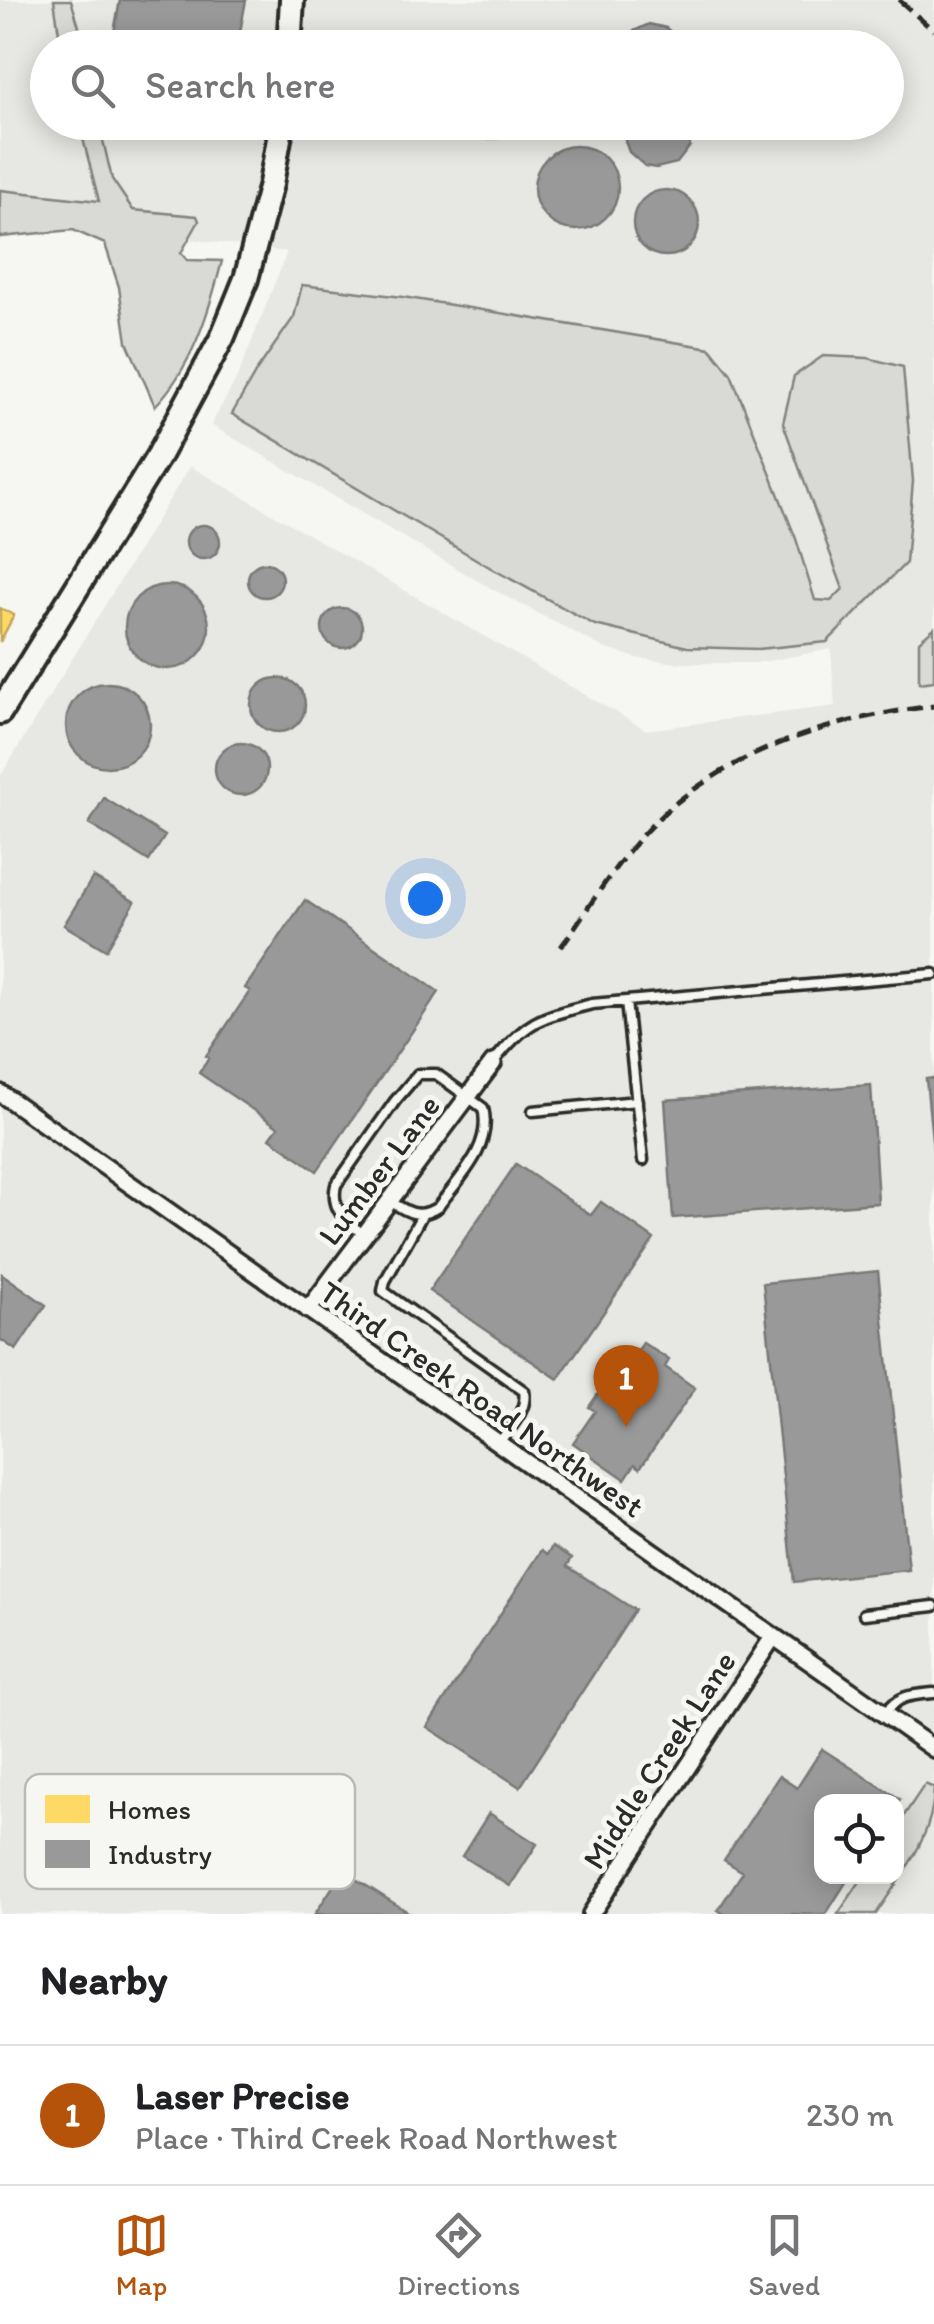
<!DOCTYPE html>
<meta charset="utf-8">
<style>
:root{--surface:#fff;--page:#f6f6f6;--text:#202124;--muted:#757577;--line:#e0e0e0;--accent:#b45309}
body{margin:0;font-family:Itim,sans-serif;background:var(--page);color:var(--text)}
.controls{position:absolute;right:30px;bottom:30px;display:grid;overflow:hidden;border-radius:20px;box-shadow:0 5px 25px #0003}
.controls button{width:90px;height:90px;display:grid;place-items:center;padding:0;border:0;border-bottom:2px solid var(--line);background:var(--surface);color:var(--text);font:50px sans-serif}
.you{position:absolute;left:425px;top:898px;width:35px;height:35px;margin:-25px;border:8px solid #fff;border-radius:50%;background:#1a73e8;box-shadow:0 0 0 15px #1a73e833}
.badge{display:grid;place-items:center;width:65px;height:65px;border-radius:50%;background:var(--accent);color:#fff;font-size:32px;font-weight:700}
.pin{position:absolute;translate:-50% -82px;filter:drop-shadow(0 2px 5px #0008)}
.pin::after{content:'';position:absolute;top:52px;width:35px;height:30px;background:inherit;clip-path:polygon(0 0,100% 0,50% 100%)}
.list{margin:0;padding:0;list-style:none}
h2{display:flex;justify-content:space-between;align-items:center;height:130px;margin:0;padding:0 40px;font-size:42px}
h2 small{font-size:32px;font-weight:400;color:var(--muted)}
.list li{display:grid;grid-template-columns:65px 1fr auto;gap:30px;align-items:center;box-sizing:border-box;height:140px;padding:0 40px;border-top:2px solid var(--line)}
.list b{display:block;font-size:38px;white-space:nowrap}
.list p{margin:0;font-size:32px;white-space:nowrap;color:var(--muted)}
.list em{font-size:32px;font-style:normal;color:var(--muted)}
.icon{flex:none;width:55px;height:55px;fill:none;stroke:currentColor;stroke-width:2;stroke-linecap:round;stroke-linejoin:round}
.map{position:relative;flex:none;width:934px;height:1914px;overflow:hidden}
.search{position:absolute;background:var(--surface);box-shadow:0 5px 25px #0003;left:30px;right:30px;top:30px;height:110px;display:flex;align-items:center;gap:25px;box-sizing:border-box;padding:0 35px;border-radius:55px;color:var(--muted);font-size:38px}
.sheet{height:270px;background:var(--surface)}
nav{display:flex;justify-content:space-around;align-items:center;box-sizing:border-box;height:140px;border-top:2px solid var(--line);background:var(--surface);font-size:28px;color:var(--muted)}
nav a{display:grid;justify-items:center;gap:5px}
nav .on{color:var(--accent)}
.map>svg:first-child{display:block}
.built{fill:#e7e7e3;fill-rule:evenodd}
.green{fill:#d9d9d5;stroke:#828280;stroke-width:2.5}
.homes{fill:#ffd966;stroke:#bfa554;stroke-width:2.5}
.industry{fill:#999;stroke:#787878;stroke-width:2.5}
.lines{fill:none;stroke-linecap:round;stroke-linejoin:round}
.service-casing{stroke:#2b2b2b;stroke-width:15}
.minor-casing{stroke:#2b2b2b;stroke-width:22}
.secondary-casing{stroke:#2b2b2b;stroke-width:30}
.service{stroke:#f6f6f2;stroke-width:8}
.minor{stroke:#f6f6f2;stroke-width:15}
.secondary{stroke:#f6f6f2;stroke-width:22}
.rail{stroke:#2b2b2b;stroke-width:5;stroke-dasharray:15 8;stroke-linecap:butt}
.labels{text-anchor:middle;stroke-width:10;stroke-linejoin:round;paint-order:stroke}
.street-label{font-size:32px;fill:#2b2b2b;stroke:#f6f6f2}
.key{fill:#f6f6f2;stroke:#b9b9b6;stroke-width:2.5}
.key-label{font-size:28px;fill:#2b2b2b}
</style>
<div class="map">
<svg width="934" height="1914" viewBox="0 0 934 1914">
<rect width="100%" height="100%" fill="#f6f6f2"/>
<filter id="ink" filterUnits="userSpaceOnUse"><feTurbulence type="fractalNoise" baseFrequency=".01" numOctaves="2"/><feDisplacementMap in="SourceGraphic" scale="20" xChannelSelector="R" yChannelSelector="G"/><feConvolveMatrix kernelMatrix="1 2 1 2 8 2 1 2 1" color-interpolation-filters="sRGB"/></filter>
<g filter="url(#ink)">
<!-- built -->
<path class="built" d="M0,0H934V1914H0V777L190,466L646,730L835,706L831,649L756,663H678L636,658L604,648L492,589L211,425L238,376L287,252L0,214ZM48,48H886V122H48ZM822,1802H896V1876H822Z"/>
<!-- green -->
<path class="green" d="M54,0H71L85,47H61Z
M79,123H99L112,179L133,210L197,216L199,221L181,253L187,260L222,261C209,312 192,368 155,406L127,342L119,287L105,244L73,230L0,237V190L99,201Z
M302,285L403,297L710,348L731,374L796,539L815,600L831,601L843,589L783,423L794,376L823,356L868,358L903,367L913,481L906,563L827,642L758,649L687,647L595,625L496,571L232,414L257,370L294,317Z
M934,628V681L919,683V641Z
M925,1784L934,1788C934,1837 902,1874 876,1914H838L863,1877L896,1876L897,1826Z"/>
<!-- homes -->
<path class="homes" d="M0,608L14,615L0,642Z"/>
<!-- industry -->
<path class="industry" d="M120,0H246L237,48H111Z
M649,24L666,28L672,33L678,48H626L634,31Z
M443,122H459L460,132L444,133Z
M482,122H497L499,138L484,139Z
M628,122H689L690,146L677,163L656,168L645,166L629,152L625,141Z
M534 188a42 42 0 1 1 84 0a42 42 0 1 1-84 0Z
M633 223a33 33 0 1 1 66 0a33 33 0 1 1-66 0Z
M186 542a17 17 0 1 1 34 0a17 17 0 1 1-34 0Z
M248 580a17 17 0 1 1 34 0a17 17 0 1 1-34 0Z
M125 627a42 42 0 1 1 84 0a42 42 0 1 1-84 0Z
M322 628a20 20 0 1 1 40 0a20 20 0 1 1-40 0Z
M251 705a27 27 0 1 1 54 0a27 27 0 1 1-54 0Z
M66 725a42 42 0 1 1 84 0a42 42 0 1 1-84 0Z
M215 769a26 26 0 1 1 52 0a26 26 0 1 1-52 0Z
M104,798L165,836L149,861L89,824Z
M93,877L135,902L106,950L64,925Z
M305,900L439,992L317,1171L270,1138L278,1127L199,1073L209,1058L206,1056L250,991L245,988Z
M934,1078V1159L926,1079Z
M871,1085L878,1203L673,1218L665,1100Z
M516,1164L591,1215L601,1202L654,1239L558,1379L429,1291Z
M878,1271L909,1570L794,1582L763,1283Z
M2,1274L46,1305L16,1350L0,1339Z
M643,1343L669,1360L665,1367L695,1388L640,1468L635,1464L625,1479L573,1443L595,1411L589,1407L607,1381L614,1386Z
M553,1546L572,1558L567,1566L635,1610L520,1787L427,1727L542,1550L548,1554Z
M822,1749L900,1799L896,1805V1802H822V1876H850L826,1914H724L718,1910L743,1872L724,1860L779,1776L797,1788Z
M489,1813L537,1844L510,1886L462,1856Z
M343,1871L411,1914H315Z"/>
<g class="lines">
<defs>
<path id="service" d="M626,1002L643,1160
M493,1063C526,1020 541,1017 592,1004L934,974
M533,1111L637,1101
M422,1215L385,1281L383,1291L524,1391C528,1411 509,1428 498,1444
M364,1235C346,1221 330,1209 336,1185L395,1101L418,1074H436L483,1108C493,1147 459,1178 438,1207C419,1220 407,1212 390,1201
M864,1614L934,1606
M884,1714C899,1695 910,1695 934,1693"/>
<path id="minor" d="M0,1093L934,1749
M308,1310L493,1063
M591,1914L773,1637"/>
<path id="secondary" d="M289,48L292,0
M0,712L159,455L222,338L246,279L271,184L282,122"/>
</defs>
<!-- service casing -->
<use href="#service" class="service-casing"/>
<!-- minor casing -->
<use href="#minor" class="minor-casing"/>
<!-- secondary casing -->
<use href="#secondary" class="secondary-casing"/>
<!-- service -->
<use href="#service" class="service"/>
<!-- minor -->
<use href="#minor" class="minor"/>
<!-- secondary -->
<use href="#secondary" class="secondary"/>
<!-- rail -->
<path class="rail" d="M899,0L934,31
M561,947C595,899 626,845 671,807C744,746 841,717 934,706"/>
</g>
</g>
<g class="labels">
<!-- street labels -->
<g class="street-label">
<text transform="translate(379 1170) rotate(-53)" y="11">Lumber Lane</text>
<text transform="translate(482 1399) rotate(35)" y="11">Third Creek Road Northwest</text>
<text transform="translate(659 1760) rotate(-57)" y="11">Middle Creek Lane</text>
</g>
</g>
<!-- legend -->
<rect x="25" y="1774" width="330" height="115" rx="15" class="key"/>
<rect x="45" y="1795" width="45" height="28" fill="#ffd966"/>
<rect x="45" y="1840" width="45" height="28" fill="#999"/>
<g class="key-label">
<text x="108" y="1819">Homes</text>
<text x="108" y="1864">Industry</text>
</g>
</svg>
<div class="controls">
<button><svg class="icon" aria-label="locate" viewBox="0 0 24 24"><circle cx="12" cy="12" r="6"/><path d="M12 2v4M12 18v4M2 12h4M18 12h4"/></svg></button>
</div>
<div class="you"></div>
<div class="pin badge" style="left:626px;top:1427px">1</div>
<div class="search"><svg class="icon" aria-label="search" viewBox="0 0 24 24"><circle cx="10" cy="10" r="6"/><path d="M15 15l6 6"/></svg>Search here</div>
</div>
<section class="sheet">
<h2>Nearby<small></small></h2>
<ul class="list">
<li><span class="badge">1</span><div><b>Laser Precise</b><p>Place · Third Creek Road Northwest</p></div><em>230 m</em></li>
</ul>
</section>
<nav>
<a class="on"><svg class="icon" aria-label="map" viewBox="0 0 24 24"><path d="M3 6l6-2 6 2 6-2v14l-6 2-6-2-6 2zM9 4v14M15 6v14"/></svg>Map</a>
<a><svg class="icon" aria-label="directions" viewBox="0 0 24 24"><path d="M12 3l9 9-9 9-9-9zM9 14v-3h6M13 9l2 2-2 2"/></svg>Directions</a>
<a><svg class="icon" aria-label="saved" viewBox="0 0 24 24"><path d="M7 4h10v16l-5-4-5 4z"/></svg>Saved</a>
</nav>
